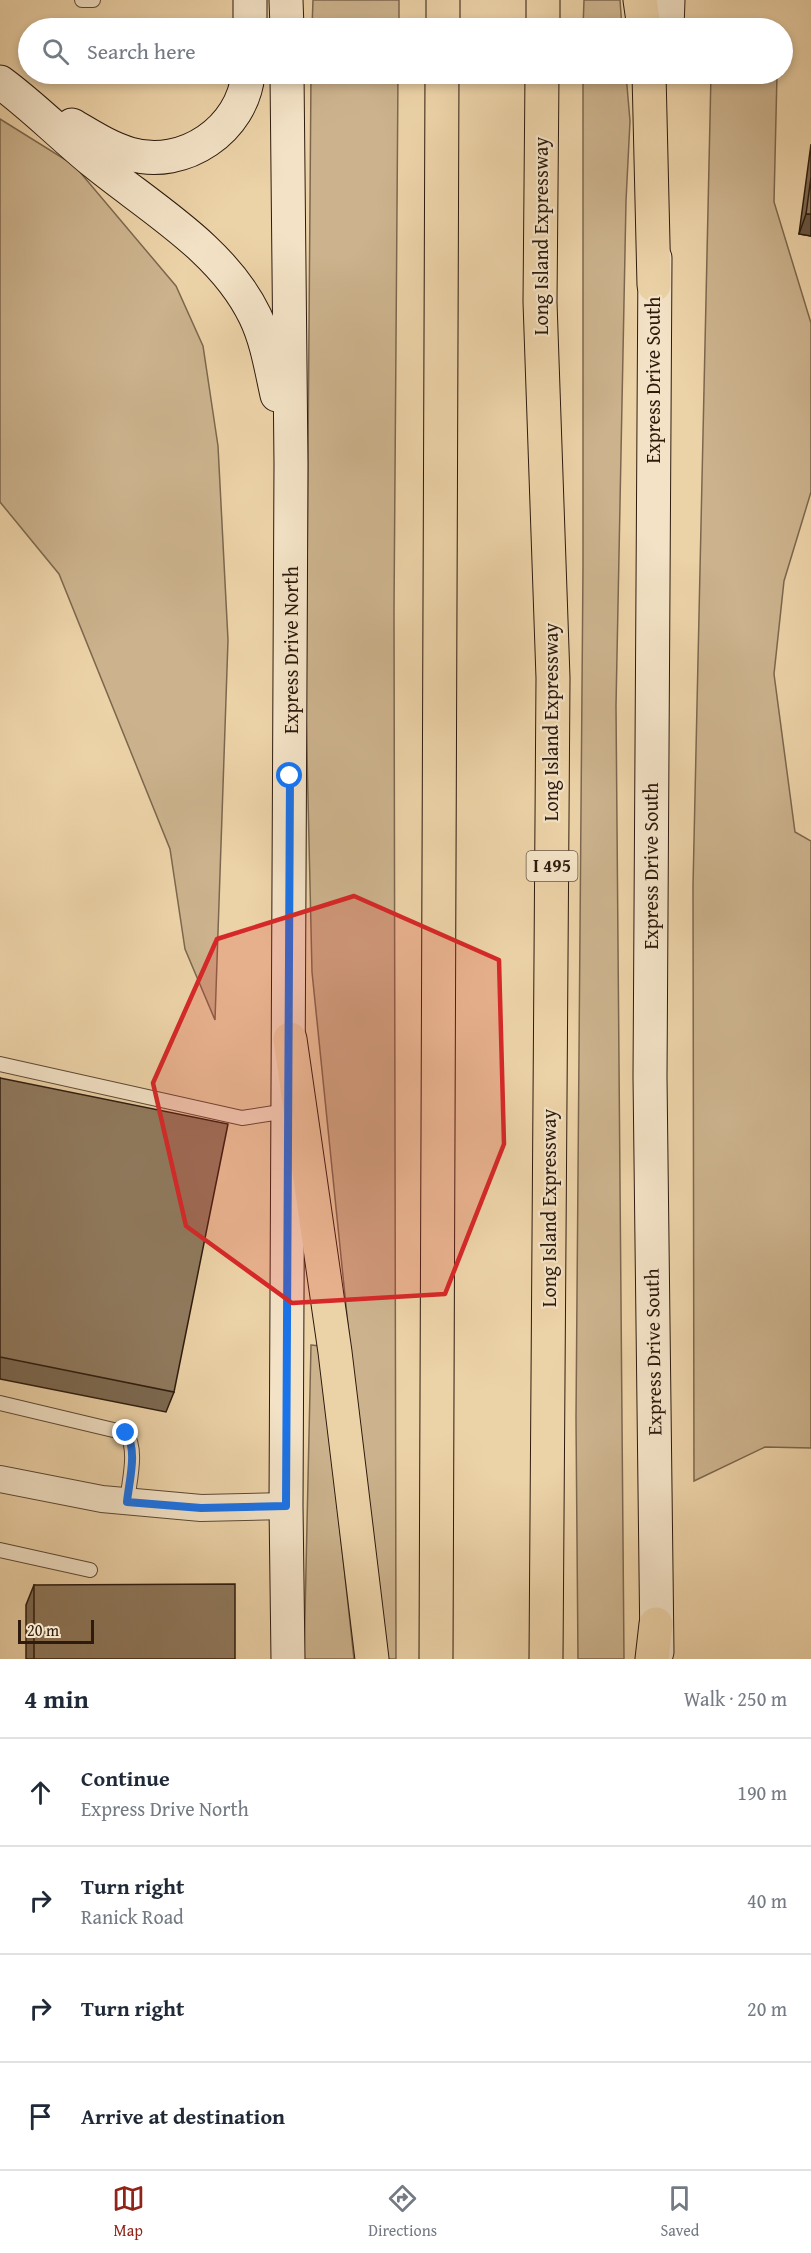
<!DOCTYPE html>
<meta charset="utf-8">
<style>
:root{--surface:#fff;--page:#f6f6f7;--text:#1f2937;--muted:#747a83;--line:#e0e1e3;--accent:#8f2418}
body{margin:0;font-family:"Gentium Book Plus",serif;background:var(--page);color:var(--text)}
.scale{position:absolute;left:18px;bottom:15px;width:76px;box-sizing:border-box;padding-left:6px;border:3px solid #2d1b0e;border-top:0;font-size:16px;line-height:21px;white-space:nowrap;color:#2d1b0e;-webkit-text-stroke:4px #f3e2c6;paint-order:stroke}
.stop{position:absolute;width:18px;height:18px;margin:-14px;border:4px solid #1a73e8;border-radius:50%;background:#fff}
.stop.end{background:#1a73e8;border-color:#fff;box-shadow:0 2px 6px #0008}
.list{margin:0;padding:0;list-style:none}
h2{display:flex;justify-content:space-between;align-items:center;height:78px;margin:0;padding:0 24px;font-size:26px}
h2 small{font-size:20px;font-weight:400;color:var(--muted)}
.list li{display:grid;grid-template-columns:39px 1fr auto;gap:18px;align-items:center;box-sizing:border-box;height:108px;padding:0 24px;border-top:2px solid var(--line)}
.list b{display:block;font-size:22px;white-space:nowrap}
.list p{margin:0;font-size:20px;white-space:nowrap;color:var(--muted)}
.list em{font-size:20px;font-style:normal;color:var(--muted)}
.icon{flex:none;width:33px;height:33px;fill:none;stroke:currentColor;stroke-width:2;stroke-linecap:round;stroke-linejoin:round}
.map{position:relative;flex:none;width:811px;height:1659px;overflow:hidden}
.search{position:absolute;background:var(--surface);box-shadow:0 3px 9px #0003;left:18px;right:18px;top:18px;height:66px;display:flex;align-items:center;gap:15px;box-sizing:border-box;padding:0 21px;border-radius:33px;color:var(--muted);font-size:22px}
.sheet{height:510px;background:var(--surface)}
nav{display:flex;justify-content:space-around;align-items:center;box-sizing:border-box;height:84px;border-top:2px solid var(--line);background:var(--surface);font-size:16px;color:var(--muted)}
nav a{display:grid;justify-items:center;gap:3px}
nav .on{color:var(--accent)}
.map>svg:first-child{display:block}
.green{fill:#ccb38d;stroke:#7c674e;stroke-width:1.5}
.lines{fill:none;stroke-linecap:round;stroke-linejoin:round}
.lane-casing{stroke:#5d4934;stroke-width:16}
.street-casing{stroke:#5d4934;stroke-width:28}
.secondary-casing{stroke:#2d1b0e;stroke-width:35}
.highway-casing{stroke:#2d1b0e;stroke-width:35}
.lane{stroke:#f3e2c6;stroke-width:14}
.street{stroke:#f3e2c6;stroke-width:26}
.secondary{stroke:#f3e2c6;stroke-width:33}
.highway{stroke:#ecd2a7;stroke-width:33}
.wall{fill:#7c6951;stroke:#2d1b0e;stroke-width:1.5}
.shaded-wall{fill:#655542;stroke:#2d1b0e;stroke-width:1.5}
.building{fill:#907a5e;stroke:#2d1b0e;stroke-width:1.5}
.route{stroke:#1a73e8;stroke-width:8}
.marked{fill:#d62828;fill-opacity:0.2;stroke:#d62828;stroke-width:4.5;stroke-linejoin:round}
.labels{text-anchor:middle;stroke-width:4.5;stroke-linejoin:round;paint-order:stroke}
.shield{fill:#f3e2c6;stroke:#685745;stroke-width:1.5}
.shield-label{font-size:18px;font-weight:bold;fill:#2d1b0e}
.street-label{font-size:20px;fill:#2d1b0e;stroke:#f3e2c6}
</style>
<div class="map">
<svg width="811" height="1659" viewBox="0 0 811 1659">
<rect width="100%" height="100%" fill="#ecd2a7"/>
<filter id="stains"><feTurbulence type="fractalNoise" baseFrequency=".00333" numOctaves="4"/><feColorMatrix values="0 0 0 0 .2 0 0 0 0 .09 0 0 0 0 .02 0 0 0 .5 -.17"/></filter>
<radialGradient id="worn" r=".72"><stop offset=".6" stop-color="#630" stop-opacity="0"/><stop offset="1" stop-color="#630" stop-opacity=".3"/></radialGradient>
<!-- green -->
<path class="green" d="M313,0H399V28H312Z
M584,0H620L622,28H583Z
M311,74H398L394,610L396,1659H382L312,972L306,710Z
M583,74H626L630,121L626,201L616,706L624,1659H578L576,1418L583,567Z
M711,74H777L774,202L811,323V492L784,581L774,674L795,832L811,841V1448L765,1447L694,1481L693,886Z
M0,119L74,165L176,286L203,346L218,446L228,640L215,1020L185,949L170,849L59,574L0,502Z
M311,1345L320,1346L354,1659H304Z"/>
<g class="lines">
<defs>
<path id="lane" d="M82,0H93
M0,1064L242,1118L287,1111
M0,1403L126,1433C138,1450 129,1481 127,1502
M0,1550L90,1570"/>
<path id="street" d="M0,1479L102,1499L201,1508L286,1506"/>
<path id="secondary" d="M286,0L287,28
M250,28V0
M667,28L668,0
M287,74L291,464L286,1506L288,1659
M0,82C33,106 62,136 94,162C149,207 223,249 255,316C267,341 271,368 277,395
M72,125C91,136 109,148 130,154C184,170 243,129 248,74
M655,258L650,1077L657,1652"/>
<path id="highway" d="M640,0L644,28
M443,28V0
M543,28V0
M542,74L540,302L553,678L546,1659
M649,74L654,285
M290,1039L335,1352L372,1659
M436,1659L442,74
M652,1659L656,1624"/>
</defs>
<!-- lane casing -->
<use href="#lane" class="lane-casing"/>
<!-- street casing -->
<use href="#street" class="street-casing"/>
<!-- secondary casing -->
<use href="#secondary" class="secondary-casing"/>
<!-- highway casing -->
<use href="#highway" class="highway-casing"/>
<!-- lane -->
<use href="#lane" class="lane"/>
<!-- street -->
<use href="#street" class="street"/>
<!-- secondary -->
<use href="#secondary" class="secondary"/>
<!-- highway -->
<use href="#highway" class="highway"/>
</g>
<!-- wall -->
<path class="wall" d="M811,144V236L799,234Z
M0,1078L174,1392L166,1412L0,1379Z
M34,1585L235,1659H26V1605Z"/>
<!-- shaded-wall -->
<path class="shaded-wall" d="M806,214H811V236L799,234Z"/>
<!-- building -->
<path class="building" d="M811,177V214H806Z
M0,1078L228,1124L174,1392L0,1357Z
M235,1584V1659H34V1585Z"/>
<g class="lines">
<!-- route -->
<path class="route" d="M126,1433C138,1450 129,1481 127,1502L201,1508L286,1506L290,776"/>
</g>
<!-- marked area -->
<path class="marked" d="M354,896L499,960L504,1144L445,1294L292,1303L186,1226L153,1083L217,939Z"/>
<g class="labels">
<!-- shield labels -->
<rect class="shield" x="526.5" y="851" width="51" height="30" rx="4.5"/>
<g class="shield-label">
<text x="552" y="872">I 495</text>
</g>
<!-- street labels -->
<g class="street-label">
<text transform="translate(541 236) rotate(-90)" y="7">Long Island Expressway</text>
<text transform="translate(653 380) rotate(-90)" y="7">Express Drive South</text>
<text transform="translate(291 650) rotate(-90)" y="7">Express Drive North</text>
<text transform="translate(551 722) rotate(-90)" y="7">Long Island Expressway</text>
<text transform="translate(651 866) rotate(-90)" y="7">Express Drive South</text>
<text transform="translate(549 1208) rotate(-90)" y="7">Long Island Expressway</text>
<text transform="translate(653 1352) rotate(-91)" y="7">Express Drive South</text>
</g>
</g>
<rect width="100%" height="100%" filter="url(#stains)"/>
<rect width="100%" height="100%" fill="url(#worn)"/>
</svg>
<div class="scale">20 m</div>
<div class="stop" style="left:290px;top:776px"></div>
<div class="stop end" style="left:126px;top:1433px"></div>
<div class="search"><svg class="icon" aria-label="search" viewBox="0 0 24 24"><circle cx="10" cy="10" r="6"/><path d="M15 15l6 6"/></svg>Search here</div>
</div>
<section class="sheet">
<h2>4 min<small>Walk · 250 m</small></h2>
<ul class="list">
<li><svg class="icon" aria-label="ahead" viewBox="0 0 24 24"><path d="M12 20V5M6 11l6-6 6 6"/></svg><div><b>Continue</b><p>Express Drive North</p></div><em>190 m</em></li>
<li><svg class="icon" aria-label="right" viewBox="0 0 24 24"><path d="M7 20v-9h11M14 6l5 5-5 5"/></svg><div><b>Turn right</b><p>Ranick Road</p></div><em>40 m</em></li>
<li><svg class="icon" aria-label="right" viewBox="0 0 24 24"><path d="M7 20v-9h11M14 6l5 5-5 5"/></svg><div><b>Turn right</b></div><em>20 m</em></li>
<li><svg class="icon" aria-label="arrive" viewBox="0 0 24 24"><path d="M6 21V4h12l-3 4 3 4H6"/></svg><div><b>Arrive at destination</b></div></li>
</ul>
</section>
<nav>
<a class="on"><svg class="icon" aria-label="map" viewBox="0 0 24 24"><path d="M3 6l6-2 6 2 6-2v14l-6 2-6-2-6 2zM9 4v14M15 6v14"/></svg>Map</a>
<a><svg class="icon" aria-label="directions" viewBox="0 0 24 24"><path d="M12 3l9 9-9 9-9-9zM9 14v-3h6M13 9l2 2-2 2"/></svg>Directions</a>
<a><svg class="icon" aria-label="saved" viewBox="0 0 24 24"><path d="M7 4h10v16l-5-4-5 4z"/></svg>Saved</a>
</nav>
